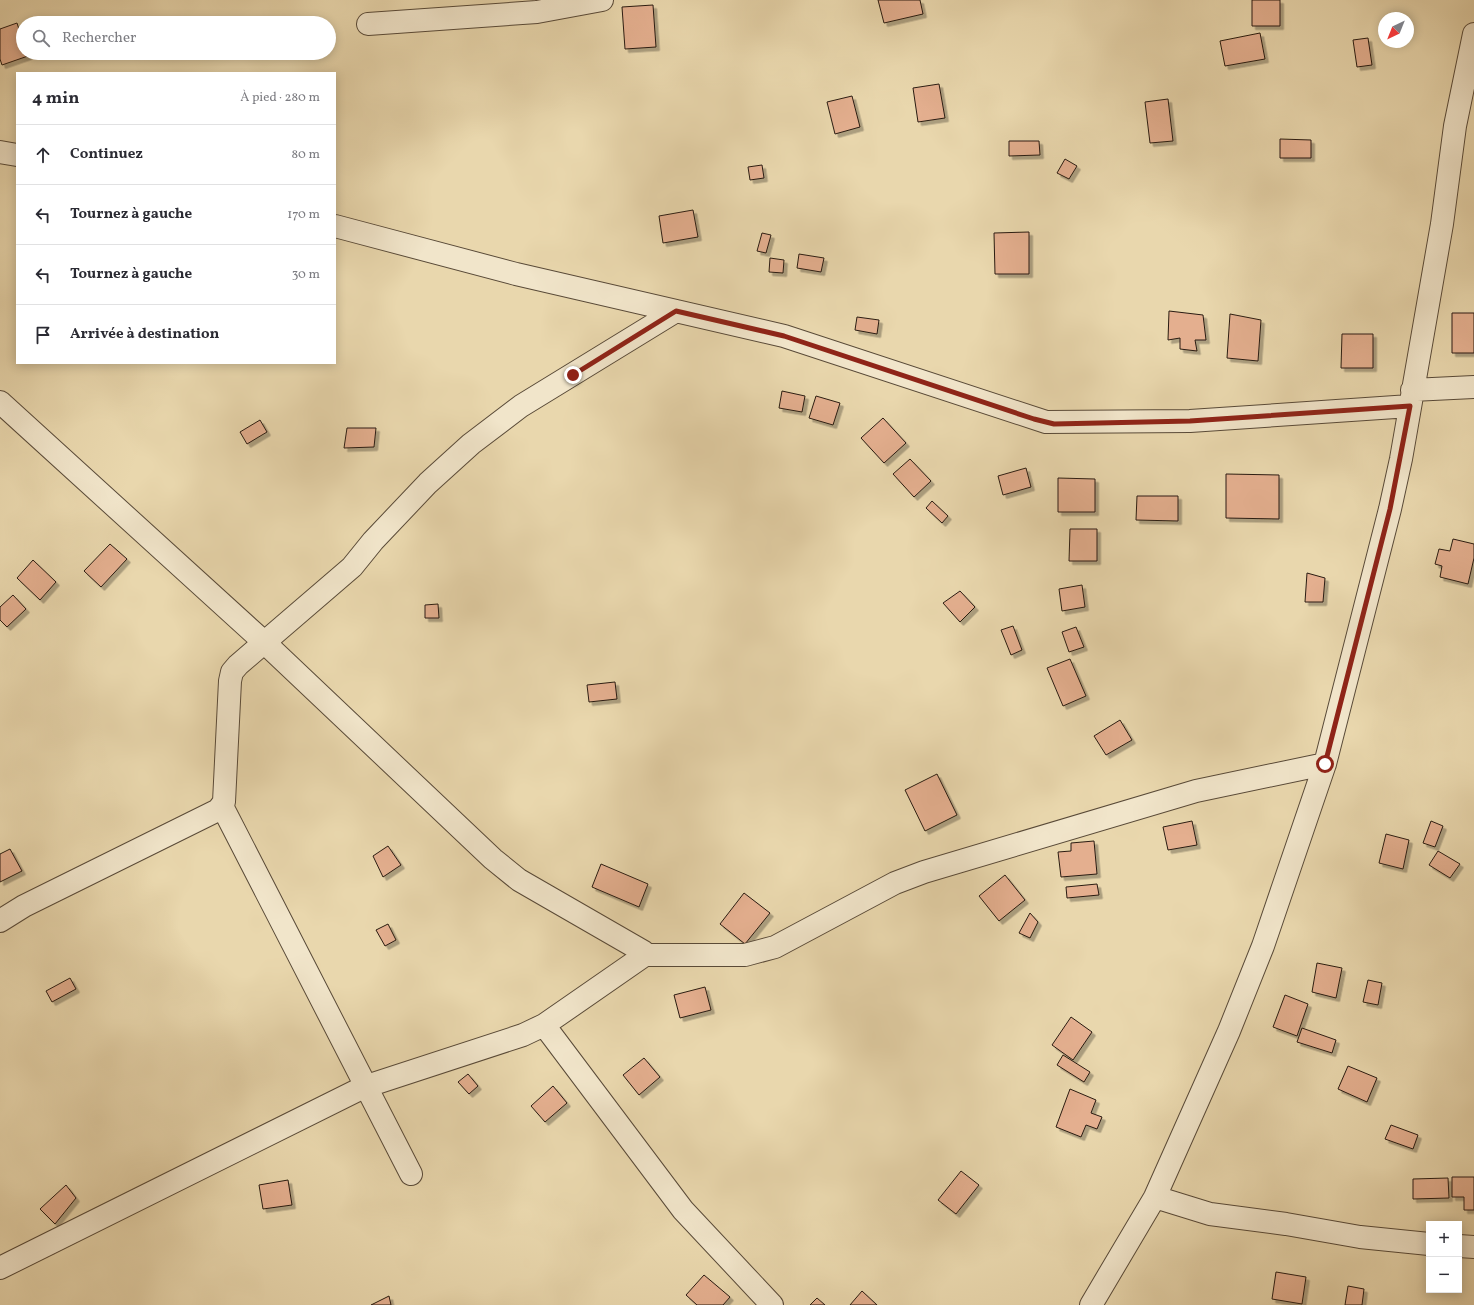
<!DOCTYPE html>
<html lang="fr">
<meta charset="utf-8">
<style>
:root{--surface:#fff;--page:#f2f2f3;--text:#2b2b33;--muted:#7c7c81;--line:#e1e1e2}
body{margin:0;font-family:Vollkorn,serif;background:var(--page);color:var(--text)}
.controls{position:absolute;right:12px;bottom:12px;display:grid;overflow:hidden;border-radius:0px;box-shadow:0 2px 10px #0003}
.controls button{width:36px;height:36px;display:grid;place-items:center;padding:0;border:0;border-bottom:1px solid var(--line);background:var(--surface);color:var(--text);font:20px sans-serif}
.compass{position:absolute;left:1378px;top:12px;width:36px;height:36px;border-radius:50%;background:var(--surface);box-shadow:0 2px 10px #0003;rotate:223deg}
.stop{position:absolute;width:12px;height:12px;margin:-9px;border:3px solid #8f2418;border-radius:50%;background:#fff}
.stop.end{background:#8f2418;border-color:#fff;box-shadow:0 1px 4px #0008}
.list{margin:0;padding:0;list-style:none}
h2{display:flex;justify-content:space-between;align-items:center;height:52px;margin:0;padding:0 16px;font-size:17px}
h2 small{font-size:13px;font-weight:400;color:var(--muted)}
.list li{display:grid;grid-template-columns:26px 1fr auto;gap:12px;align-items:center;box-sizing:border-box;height:60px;padding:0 16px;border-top:1px solid var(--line)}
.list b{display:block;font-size:15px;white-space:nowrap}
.list em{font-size:13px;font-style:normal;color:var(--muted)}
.icon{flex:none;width:22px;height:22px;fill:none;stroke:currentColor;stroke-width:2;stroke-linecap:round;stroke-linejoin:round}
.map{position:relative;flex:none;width:1474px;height:1305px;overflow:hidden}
.search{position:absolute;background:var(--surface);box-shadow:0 2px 10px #0003;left:16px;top:16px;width:320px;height:44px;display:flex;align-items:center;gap:10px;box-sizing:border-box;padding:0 14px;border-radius:22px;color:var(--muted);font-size:15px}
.panel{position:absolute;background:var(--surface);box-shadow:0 2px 10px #0003;left:16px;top:72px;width:320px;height:292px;border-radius:0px}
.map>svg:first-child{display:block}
.building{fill:#e4af8f;stroke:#291b11;filter:url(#shadow)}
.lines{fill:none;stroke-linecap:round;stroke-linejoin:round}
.minor-casing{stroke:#594a38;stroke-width:24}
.minor{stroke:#f1e5ca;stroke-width:22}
.route{stroke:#8f2418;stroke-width:5}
</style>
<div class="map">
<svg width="1474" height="1305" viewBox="0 0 1474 1305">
<defs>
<filter id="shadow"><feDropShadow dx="3.5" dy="3.5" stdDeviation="0" flood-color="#0004"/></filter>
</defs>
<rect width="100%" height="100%" fill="#e9d7ad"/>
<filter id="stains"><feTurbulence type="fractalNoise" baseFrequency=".005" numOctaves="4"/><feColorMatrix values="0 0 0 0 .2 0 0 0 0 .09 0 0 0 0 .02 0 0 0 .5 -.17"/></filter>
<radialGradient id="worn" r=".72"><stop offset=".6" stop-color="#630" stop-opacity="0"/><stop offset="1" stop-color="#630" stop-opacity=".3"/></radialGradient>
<!-- building -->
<path class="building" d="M878,0H920L923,14L884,23Z
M1252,0H1280V26H1252Z
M653,5L656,47L625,49L622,7Z
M53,19L54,23H36Z
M17,23L23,42V53H27L28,56L2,65L0,59V29Z
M1260,33L1265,59L1225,66L1220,41Z
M1368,38L1372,65L1357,67L1353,40Z
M939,84L945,118L918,122L913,88Z
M852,96L860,127L835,134L827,102Z
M1168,99L1173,141L1150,143L1145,102Z
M1280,139L1311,140V158H1280Z
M1009,141H1039L1040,155L1009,156Z
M1065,159L1077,166L1069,179L1057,173Z
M762,165L764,178L750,180L748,167Z
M693,210L698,237L663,243L659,216Z
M1029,232V274H995L994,233Z
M762,233L771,235L766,253L757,251Z
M799,254L824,258L821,272L797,268Z
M770,258L784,260L783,273L769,272Z
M1169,311L1203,315L1206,340H1195L1197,351L1180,349V338L1168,340Z
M1452,313H1474V353H1452Z
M1230,314L1261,320L1258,361L1227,358Z
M857,317L879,320L877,334L855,330Z
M1342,334H1373V368H1341Z
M782,391L805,396L802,412L779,408Z
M816,396L840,403L833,425L809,418Z
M883,418L906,443L884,463L861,438Z
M260,420L267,432L247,444L240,432Z
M347,428H376L374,447L344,448Z
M910,459L931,481L914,497L893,474Z
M1026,468L1031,487L1003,495L998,476Z
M1226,474L1279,475V519L1226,518Z
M1058,478L1095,479V512H1058Z
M1137,496H1178V521L1136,520Z
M932,501L948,516L942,523L926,508Z
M1070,529H1097V561H1069Z
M1453,539L1474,544V558L1468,584L1440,577L1442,566L1435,564L1439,549L1450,551Z
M110,544L127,559L101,587L84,571Z
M33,560L56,582L40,600L17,578Z
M1307,573L1325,578L1323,602H1305Z
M1082,585L1085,607L1062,611L1059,589Z
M960,591L975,607L960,622L943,603Z
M13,595L26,609L7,627L0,620V607Z
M438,604L439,618H425V605Z
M1013,626L1022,650L1011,655L1001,630Z
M1076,627L1084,647L1069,652L1062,632Z
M1070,659L1086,696L1063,706L1047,668Z
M615,682L617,699L589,702L587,685Z
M1120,720L1132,740L1106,755L1094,736Z
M937,774L957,815L925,831L905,790Z
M1192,821L1197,845L1168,850L1163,827Z
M1431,821L1443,826L1435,847L1423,843Z
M1386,834L1409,840L1403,869L1379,863Z
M1094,841L1097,874L1061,877L1058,852L1071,851V843Z
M388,846L401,865L383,877L373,856Z
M10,849L22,871L0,882V854Z
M1438,851L1460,864L1450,878L1429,865Z
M601,864L648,884L639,907L592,887Z
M1005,875L1025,900L999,921L979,896Z
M1097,884L1099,895L1067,898L1066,887Z
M744,893L770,913L745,944L720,924Z
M1030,913L1038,922L1030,938L1019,933Z
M388,924L396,940L385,946L376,930Z
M1317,963L1342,968L1336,998L1312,992Z
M70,978L76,989L52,1002L46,991Z
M1368,980L1382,983L1378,1005L1363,1002Z
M705,987L711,1010L680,1018L674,995Z
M1285,995L1308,1004L1297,1036L1273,1027Z
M1071,1017L1092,1032L1073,1060L1052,1045Z
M1302,1028L1336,1040L1332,1053L1297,1042Z
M1063,1055L1090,1072L1084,1082L1057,1065Z
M644,1058L660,1077L639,1095L623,1075Z
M1348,1066L1377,1078L1367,1102L1338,1089Z
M468,1074L478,1086L469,1094L458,1082Z
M553,1086L567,1103L545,1122L531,1106Z
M1070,1089L1096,1100L1091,1113L1102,1117L1097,1129L1086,1125L1081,1137L1056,1127Z
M1391,1125L1418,1135L1413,1149L1385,1139Z
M961,1171L979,1185L956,1214L938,1200Z
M1452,1177H1474V1210H1464V1197H1452Z
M1448,1178L1449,1198L1413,1199V1179Z
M288,1180L292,1205L263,1209L259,1185Z
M66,1185L76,1198L55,1224L40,1209Z
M1276,1272L1306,1277L1302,1304L1272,1299Z
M704,1275L730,1297L723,1305H697L686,1295Z
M1348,1286L1364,1289L1362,1305H1345Z
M862,1291L877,1305H850Z
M389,1296L391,1305H371Z
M817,1298L825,1305H810Z"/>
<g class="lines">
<defs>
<path id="minor" d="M368,24L537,12L602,0
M0,152L17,155
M335,226L516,274L784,336L1046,422L1190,421L1410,406
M1412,390L1474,387
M0,402L265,643L493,859L519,880L644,952L645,955
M222,806L411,1174
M0,921L24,906L218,810L224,802L230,681L232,672L238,665L352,567L373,541L428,483L471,444L521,406L676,311
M544,1025L683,1210L772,1305
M1155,1197L1210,1214L1286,1224L1360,1237L1429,1244
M1459,1246L1474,1247
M0,1268L364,1087L523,1035L544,1025L645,955H745L775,947L895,883L924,872L1196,791L1325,764
M1091,1305L1155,1197L1229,1031L1263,946L1325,764L1390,509L1401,459L1442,224L1455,126L1474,34"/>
</defs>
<!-- minor casing -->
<use href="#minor" class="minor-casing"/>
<!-- minor -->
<use href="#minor" class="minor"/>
</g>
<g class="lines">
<!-- route -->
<path class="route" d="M573,375L676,311L784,336L1034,419L1054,424L1190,421L1410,406L1390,509L1325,764"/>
</g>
<rect width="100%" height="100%" filter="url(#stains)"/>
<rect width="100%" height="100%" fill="url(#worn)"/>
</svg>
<div class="controls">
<button>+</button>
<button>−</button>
</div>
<svg class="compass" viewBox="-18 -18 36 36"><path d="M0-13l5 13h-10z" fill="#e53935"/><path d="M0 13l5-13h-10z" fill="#7c7c81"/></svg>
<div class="stop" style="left:1325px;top:764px"></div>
<div class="stop end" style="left:573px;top:375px"></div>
<div class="search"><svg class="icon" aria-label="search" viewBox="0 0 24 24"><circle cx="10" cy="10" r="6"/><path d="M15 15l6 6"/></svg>Rechercher</div>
<section class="panel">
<h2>4 min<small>À pied · 280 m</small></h2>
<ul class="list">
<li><svg class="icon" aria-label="ahead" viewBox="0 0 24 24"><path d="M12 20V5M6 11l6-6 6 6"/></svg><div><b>Continuez</b></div><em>80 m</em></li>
<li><svg class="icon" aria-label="left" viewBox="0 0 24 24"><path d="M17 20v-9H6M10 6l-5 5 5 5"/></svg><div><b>Tournez à gauche</b></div><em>170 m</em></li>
<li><svg class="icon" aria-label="left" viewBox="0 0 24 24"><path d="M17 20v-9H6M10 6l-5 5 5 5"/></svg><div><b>Tournez à gauche</b></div><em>30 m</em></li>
<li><svg class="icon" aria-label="arrive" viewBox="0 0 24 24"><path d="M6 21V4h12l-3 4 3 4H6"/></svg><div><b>Arrivée à destination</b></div></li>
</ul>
</section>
</div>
